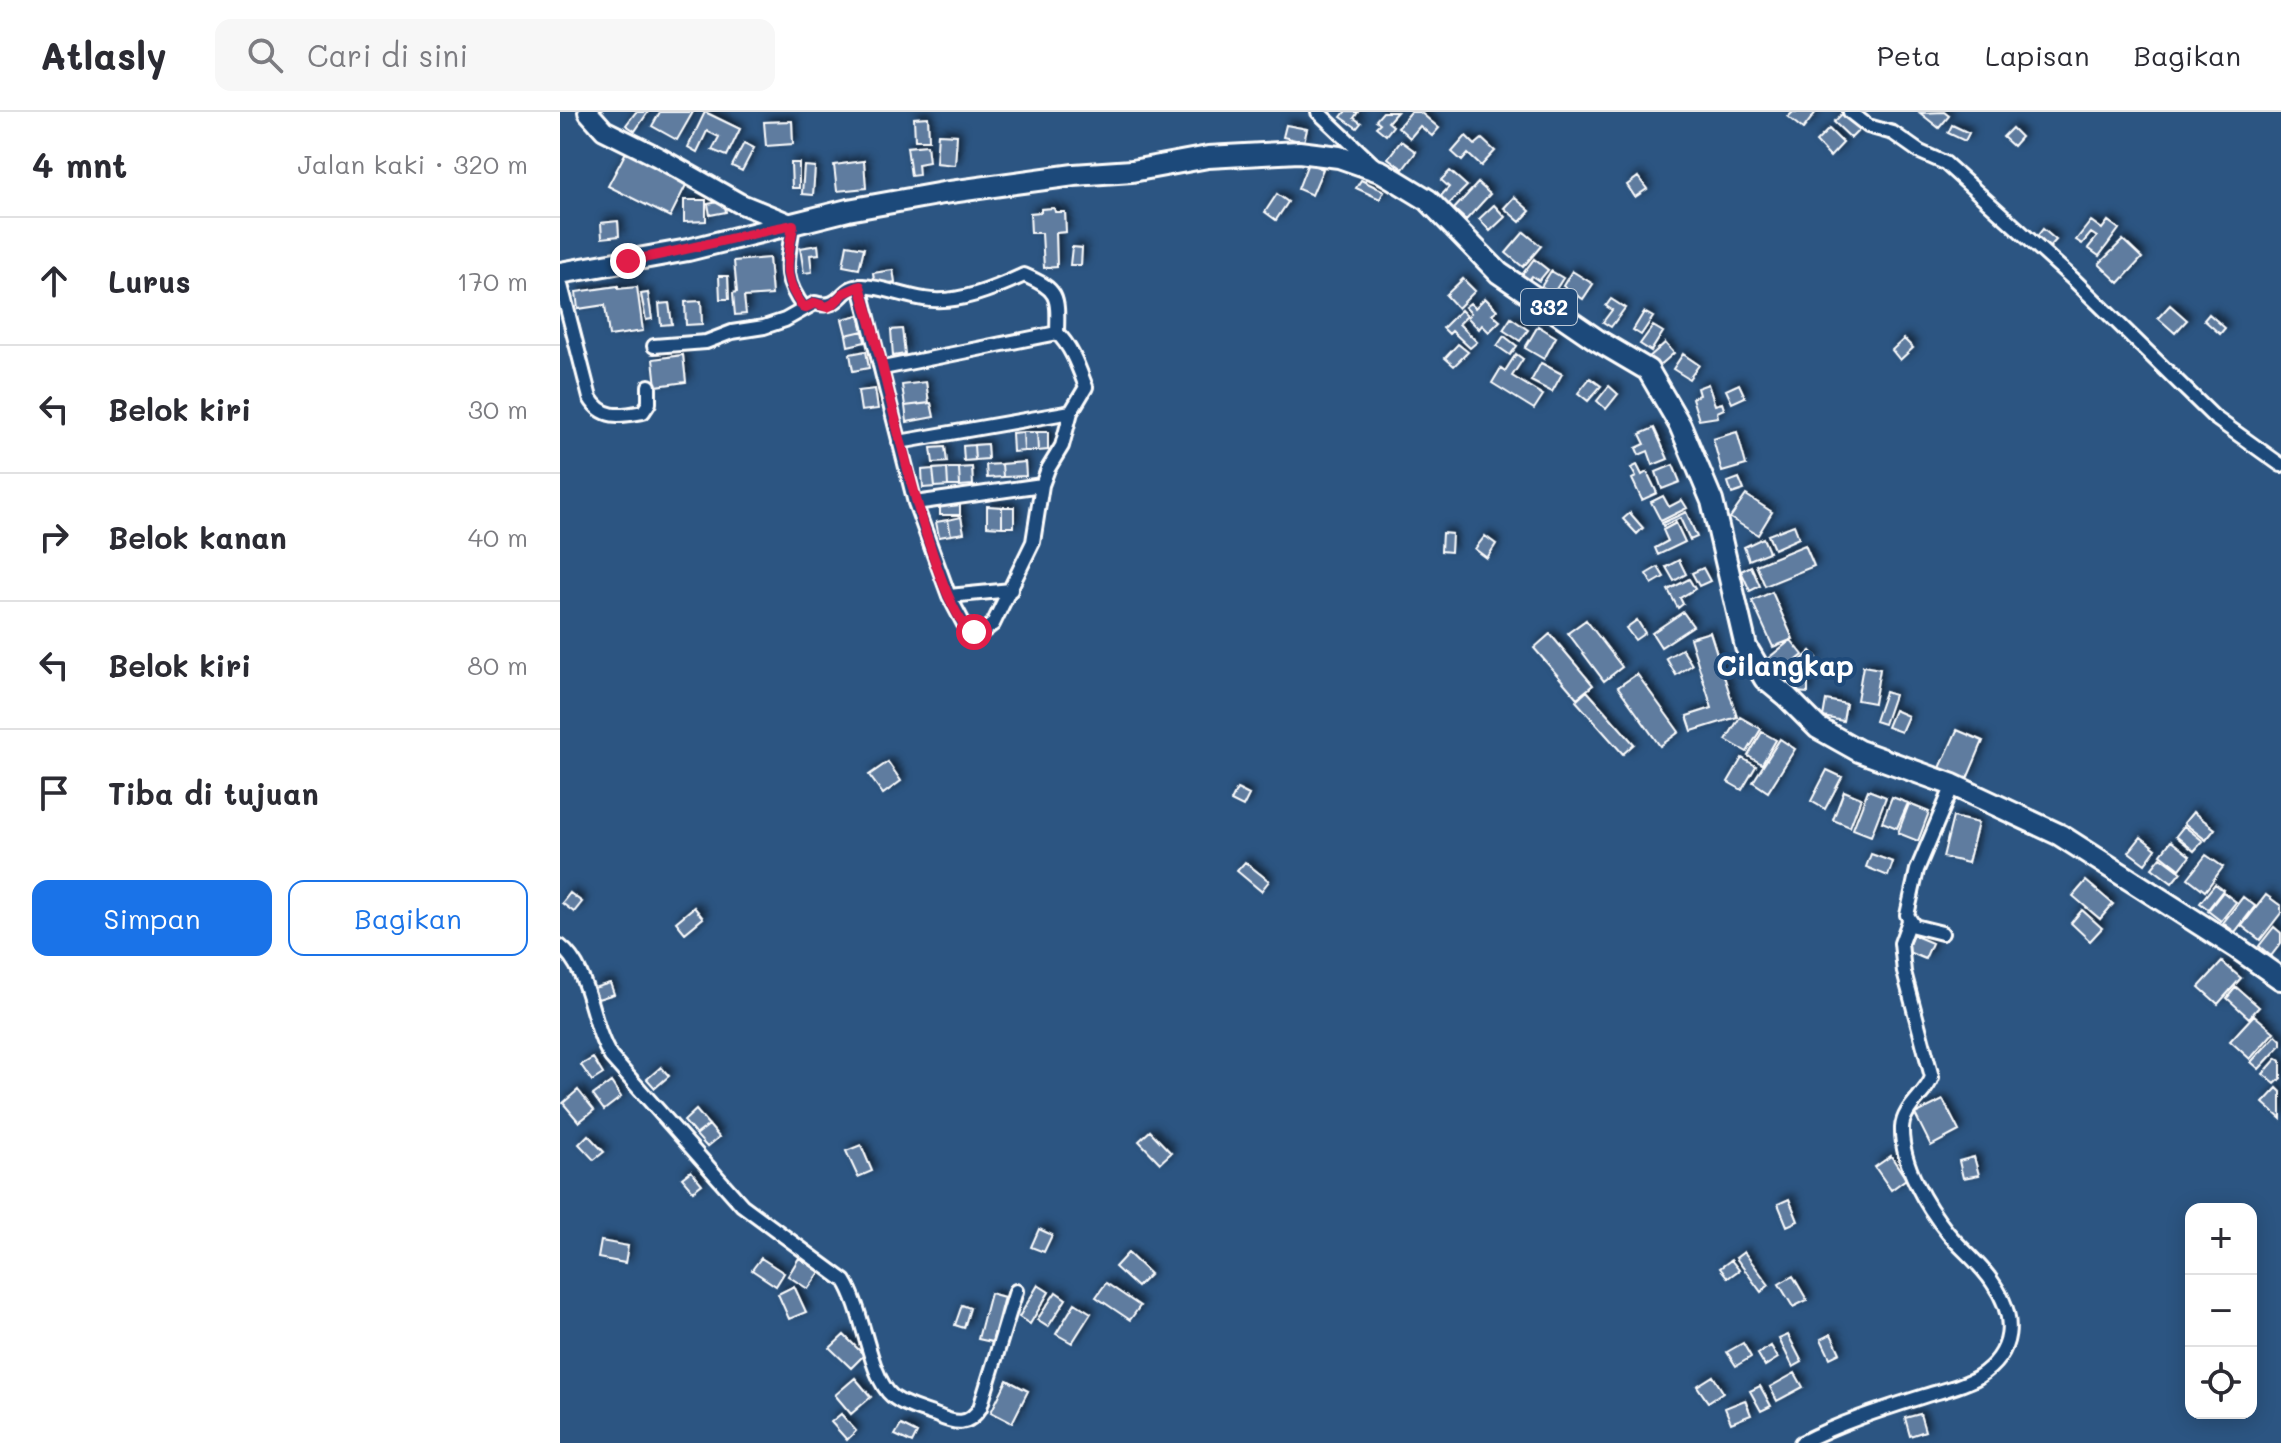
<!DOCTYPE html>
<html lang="id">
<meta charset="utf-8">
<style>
:root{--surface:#fff;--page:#f7f7f7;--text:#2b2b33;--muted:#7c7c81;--line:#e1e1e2;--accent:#1a73e8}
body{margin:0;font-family:Mali,sans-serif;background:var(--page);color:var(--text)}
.controls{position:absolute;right:24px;bottom:24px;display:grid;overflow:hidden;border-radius:16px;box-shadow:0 4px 20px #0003}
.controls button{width:72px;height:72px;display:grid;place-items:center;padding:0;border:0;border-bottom:2px solid var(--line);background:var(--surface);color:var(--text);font:40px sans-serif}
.stop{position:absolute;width:24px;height:24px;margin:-18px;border:6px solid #e11d48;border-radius:50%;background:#fff}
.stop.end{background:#e11d48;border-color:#fff;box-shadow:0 2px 8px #0008}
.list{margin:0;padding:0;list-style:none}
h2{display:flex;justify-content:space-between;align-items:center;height:104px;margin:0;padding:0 32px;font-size:34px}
h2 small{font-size:26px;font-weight:400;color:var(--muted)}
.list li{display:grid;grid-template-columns:52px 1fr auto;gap:24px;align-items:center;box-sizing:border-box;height:128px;padding:0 32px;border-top:2px solid var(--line)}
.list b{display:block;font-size:30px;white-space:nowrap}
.list em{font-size:26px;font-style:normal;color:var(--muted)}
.actions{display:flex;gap:16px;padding:24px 32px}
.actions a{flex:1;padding:18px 0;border:2px solid var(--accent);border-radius:16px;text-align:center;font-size:28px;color:var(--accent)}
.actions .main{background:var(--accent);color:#fff}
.icon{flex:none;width:44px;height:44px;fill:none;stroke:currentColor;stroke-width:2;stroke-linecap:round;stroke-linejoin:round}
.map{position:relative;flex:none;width:1721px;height:1331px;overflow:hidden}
header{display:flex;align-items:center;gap:48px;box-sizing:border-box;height:112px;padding:0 40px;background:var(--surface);border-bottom:2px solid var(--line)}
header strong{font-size:38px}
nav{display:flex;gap:44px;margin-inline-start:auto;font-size:28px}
.search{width:560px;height:72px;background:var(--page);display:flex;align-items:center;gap:20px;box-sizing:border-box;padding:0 28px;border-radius:16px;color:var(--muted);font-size:30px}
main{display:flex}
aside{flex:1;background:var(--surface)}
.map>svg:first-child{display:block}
.building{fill:#5e7c9f;stroke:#fff;stroke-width:2;filter:url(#shadow)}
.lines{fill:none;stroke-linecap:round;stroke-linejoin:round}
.street-casing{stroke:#fff;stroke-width:18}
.secondary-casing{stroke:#fff;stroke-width:24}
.primary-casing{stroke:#fff;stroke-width:26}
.street{stroke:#1f4a7a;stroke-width:12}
.secondary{stroke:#1f4a7a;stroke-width:18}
.primary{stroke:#1f4a7a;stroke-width:20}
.route{stroke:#e11d48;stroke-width:10}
.labels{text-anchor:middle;stroke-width:8;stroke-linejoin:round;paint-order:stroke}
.shield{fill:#1f4a7a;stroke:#bcc9d7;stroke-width:2}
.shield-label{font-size:22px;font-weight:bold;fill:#fff}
.quarter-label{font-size:28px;font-weight:bold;fill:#fff;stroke:#1f4a7a}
</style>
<header>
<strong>Atlasly</strong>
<div class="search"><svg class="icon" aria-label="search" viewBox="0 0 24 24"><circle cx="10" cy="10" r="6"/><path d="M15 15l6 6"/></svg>Cari di sini</div>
<nav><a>Peta</a><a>Lapisan</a><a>Bagikan</a></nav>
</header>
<main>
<aside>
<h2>4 mnt<small>Jalan kaki · 320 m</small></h2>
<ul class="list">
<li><svg class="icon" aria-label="ahead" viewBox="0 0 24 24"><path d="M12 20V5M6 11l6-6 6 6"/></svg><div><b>Lurus</b></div><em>170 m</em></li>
<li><svg class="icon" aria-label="left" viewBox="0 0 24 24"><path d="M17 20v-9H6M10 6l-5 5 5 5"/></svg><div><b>Belok kiri</b></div><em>30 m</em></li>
<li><svg class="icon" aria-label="right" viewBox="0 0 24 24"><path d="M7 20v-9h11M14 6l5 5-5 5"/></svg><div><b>Belok kanan</b></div><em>40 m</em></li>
<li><svg class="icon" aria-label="left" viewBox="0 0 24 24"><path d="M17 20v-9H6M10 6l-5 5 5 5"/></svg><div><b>Belok kiri</b></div><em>80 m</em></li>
<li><svg class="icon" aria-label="arrive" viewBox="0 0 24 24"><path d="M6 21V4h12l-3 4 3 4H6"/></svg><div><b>Tiba di tujuan</b></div></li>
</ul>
<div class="actions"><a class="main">Simpan</a><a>Bagikan</a></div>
</aside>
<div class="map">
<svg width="1721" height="1331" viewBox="0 0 1721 1331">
<defs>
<filter id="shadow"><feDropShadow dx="4" dy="-4" stdDeviation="4" flood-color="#0009"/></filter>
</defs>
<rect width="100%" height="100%" fill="#2c5582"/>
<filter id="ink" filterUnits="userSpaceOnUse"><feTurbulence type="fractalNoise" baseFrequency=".0125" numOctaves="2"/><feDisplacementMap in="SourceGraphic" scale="16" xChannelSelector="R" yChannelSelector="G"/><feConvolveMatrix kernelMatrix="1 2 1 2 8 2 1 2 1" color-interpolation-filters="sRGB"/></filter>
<g filter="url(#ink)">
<!-- building -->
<path class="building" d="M76,0H88L75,19L66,13Z
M100,0H133L117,28L92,14Z
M145,0L180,17L167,44L152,38L159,25L147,19L137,40L128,35Z
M785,0H798L794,6L801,11L797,16L781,5Z
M823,0H837L828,10L833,14L826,23L816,15L820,11L816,8Z
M851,0H860L879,16L872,24L860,14L850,26L838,15Z
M1233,0H1256L1243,17L1228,5Z
M1284,0L1302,15L1291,26L1274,10Z
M1384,0L1389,4L1379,16L1360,1Z
M368,5L369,28H355L354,6Z
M232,9L233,32L206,34L204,10Z
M726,13L747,17L744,30L723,25Z
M1392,13L1409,21L1405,29L1388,21Z
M1452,16L1461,25L1453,34L1443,25Z
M1269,17L1283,31L1270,45L1256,30Z
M378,22L397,23L395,53L376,51Z
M906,24L915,33L922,27L935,39L921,54L908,42L902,49L892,40Z
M841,29L856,40L843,57L828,46Z
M184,31L194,36L182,59L172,54Z
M367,33L369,50L358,52L359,63L351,64L347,35Z
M66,40L127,71L110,105L48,74Z
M304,49L306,76L277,79L274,53Z
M231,51H239V76H232Z
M748,51L763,57L752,83L738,77Z
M244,54L255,55L253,83L242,82Z
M890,59L907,74L886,95L878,87L889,75L881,68Z
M1078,65L1087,77L1075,85L1067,73Z
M801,68L824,79L820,87L796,76Z
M918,71L930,82L906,108L894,97Z
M717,82L728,90L716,108L705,100Z
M954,85L970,99L960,110L944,96Z
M124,88H146V109L124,110Z
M164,89L166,100L150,103L148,92Z
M934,93L945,105L930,119L919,107Z
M494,96L495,100H505L506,120L496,121L497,155L484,156L482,121H471L470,101L481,100V97Z
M58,109L59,124L42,126L41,111Z
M1531,109L1542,117L1548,109L1559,117L1539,144L1528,136L1537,125L1531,121L1522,132L1516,128Z
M1483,117L1496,128L1488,137L1475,127Z
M964,120L981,134L963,155L946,141Z
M1563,128L1582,146L1559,171L1539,152Z
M258,133L259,142L250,143L252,160L244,161L240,136Z
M287,133L304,136L299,157L283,154Z
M512,135L522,136L521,153H510Z
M209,146L212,183L184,185L186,202L175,203L173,181L177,180L174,149Z
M974,147L988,158L979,169L972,164L965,173L958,168Z
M333,158L335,170L315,174L313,161Z
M991,159L1003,166L993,182L981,175Z
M1012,159L1033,172L1023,187L1003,174Z
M159,164H168L169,187H160Z
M903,167L915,179L898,196L886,183Z
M58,174V177L77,175L83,219L49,224L45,193L18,197L16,180Z
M88,181L92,207L86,208L81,182Z
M925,186L937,198L932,202L940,209L929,220L922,213L919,217L907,205L911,201L905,195L910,191L915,196Z
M1051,187L1065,196L1051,215L1043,210L1052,198L1046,194Z
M141,189L142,212L126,213L125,190Z
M109,191L112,212L101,213L99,192Z
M1610,193L1627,208L1615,221L1598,206Z
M901,198L907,204L899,212L917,230L910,236L892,219L889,222L883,216Z
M1084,200L1093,205L1081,223L1073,218Z
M1649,202L1665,216L1660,222L1644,208Z
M299,203L303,219L286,223L282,207Z
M951,206L968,218L960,229L943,218Z
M978,214L996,225L984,247L965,236Z
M1093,214L1103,220L1091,239L1080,232Z
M342,217L345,242L333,244L331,218Z
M303,219L305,230L288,234L286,223Z
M944,224L957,234L950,243L937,234Z
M1344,227L1353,236L1340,248L1332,238Z
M1105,231L1114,241L1097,256L1088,246Z
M898,232L908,240L894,254L885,246Z
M306,239L309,256L293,259L290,242Z
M956,242L963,247L952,264L983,283L974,297L932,271L941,256L945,259Z
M1123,242L1139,253L1129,267L1113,257Z
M123,243L126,270L96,274L93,247Z
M981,251L1002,262L992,280L971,269Z
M1030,266L1041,274L1028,289L1018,281Z
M366,270L369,291L345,294L342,273Z
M1148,272L1155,293L1162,291L1164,297L1157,300L1158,305L1139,308L1132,286L1139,283L1137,276Z
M1179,272L1185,285L1172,291L1166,278Z
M1049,274L1058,282L1046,297L1037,289Z
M315,277L318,297L301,299L298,279Z
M371,291L374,305L347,310L345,294Z
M1094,316L1108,347L1093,353L1088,339L1079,343L1076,336L1085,332L1080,322Z
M463,320L464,339L453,340L452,321Z
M463,320H477L478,339H464Z
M477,320H488V338L478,339Z
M1177,320L1186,353L1162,360L1153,327Z
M427,332L428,347L415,348L414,333Z
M414,333L415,348L404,349L403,334Z
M385,335L387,350L373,351L371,336Z
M465,350L466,364L443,365L442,352Z
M442,352L443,365L427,366L426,353Z
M1077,353L1082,363L1087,360L1097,381L1082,388L1072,367L1076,365L1071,356Z
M1113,353L1120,370L1102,377L1096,360Z
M412,355L413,373L400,374L399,356Z
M387,356L388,374L375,375L373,357Z
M387,356H399L400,374H388Z
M373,357L375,375L363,376L362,358Z
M1179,366L1184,378L1172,382L1168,370Z
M1186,383L1212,400L1198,423L1170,406Z
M1103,384L1109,395L1122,388L1127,396L1101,409L1091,390Z
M400,393V403H380V394Z
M427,394L442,395V415L427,414Z
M442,395H454V415H442Z
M1126,400L1137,425L1130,428L1120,406L1103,414L1102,411Z
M1070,401L1083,416L1077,422L1063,407Z
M401,405L404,421L391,423L388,408Z
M388,408L391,423L379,425L376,410Z
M1116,411L1125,430L1098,443L1095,436L1108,429L1103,418Z
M1234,413L1239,426L1214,437L1208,423Z
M882,421L892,422L891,440L881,439Z
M925,424L936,432L927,446L915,437Z
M1203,426L1209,440L1189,448L1184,435Z
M1245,433L1254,454L1205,474L1196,453Z
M1119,448L1126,462L1114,469L1106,455Z
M1191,454L1200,474L1190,479L1181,459Z
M1098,455L1104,465L1092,472L1086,462Z
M1143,456L1150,469L1139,474L1132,461Z
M1129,467L1135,477L1120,486L1123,492L1118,496L1108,478Z
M1212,480L1233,527L1213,535L1192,489Z
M1123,500L1133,514L1101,535L1092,521Z
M1026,508L1062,555L1044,569L1008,521Z
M1077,508L1085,521L1075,528L1066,516Z
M1150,520L1177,605L1132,619L1127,604L1152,596L1130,526Z
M990,522L1033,573L1017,586L974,536Z
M1231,528L1243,543L1218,563L1206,548Z
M1122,537L1132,553L1116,563L1106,546Z
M1251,539L1257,546L1241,561L1235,554Z
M1303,554L1320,557L1314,591L1297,588Z
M1077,562L1119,620L1100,634L1058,575Z
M1235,565L1248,566V581L1235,580Z
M1027,579L1074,632L1063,642L1016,589Z
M1325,580L1334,583L1324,612L1315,609Z
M1266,588L1286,592L1283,609L1263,605Z
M1334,598L1348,604L1341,620L1327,615Z
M1180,605L1201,617L1187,640L1166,628Z
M1397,618L1423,629L1407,667L1380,656Z
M1202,620L1216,628L1202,652L1188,644Z
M1220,627L1235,637L1208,680L1193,670Z
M1182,646L1196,654L1182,678L1168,670Z
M328,650L341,669L323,682L309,663Z
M1267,658L1282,665L1265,697L1251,689Z
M677,677L689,683L683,695L671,689Z
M1308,678L1326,685L1311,724L1293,717Z
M1284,679L1301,686L1290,715L1273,708Z
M1332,685L1348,691L1337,716L1322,710Z
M1349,692L1369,700L1358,729L1338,721Z
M1633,700L1655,717L1646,728L1624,711Z
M1393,705L1418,711L1408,751L1383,745Z
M1624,714L1643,729L1634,739L1616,724Z
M1581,725L1596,737L1585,752L1569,740Z
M1611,729L1630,744L1620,757L1601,742Z
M1311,742L1333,750L1328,764L1306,755Z
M1646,743L1663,755L1645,779L1628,766Z
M1601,745L1621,760L1612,771L1592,756Z
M685,750L709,769L701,779L677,759Z
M1526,769L1553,792L1540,807L1513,784Z
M1655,772L1663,778L1648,797L1640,791Z
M1663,780L1676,790L1661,809L1648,799Z
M10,781L22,790L14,800L2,791Z
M1706,783L1721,794V801L1700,828L1682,814Z
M1683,785L1695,794L1675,820L1663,811Z
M134,795L143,806L125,821L116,810Z
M1522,798L1542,816L1530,829L1511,811Z
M1714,815L1721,821V831L1711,844L1699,834Z
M1353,823L1372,831L1365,847L1346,839Z
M1662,850L1681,866L1658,892L1639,875Z
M50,871L54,882L38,887L34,876Z
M1676,875L1699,895L1689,906L1667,886Z
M1694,903L1714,920L1690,947L1670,929Z
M1716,923L1721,928V933L1699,957L1691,950Z
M33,946L43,962L32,969L21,953Z
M1717,946L1721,949V966L1715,972L1703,962Z
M101,955L109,964L95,976L87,967Z
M51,970L61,985L44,998L33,983Z
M1717,976L1721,980V1007L1703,991Z
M18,978L34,998L19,1010L3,991Z
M1383,988L1399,1019L1371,1034L1355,1002Z
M136,998L149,1013L136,1023L124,1009Z
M149,1013L159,1025L147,1035L136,1023Z
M590,1019L611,1041L600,1051L579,1029Z
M28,1023L44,1040L34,1048L19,1032Z
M301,1033L312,1059L298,1065L286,1039Z
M1331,1044L1346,1067L1331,1078L1315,1055Z
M1414,1045L1419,1063L1403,1066L1399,1049Z
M131,1059L142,1072L133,1079L122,1066Z
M1229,1087L1238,1109L1227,1114L1218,1092Z
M479,1117L492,1123L484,1140L471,1135Z
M41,1129L68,1134L65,1151L38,1146Z
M1184,1140L1209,1173L1201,1180L1176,1146Z
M568,1141L590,1162L577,1175L555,1155Z
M201,1146L224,1161L216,1174L192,1158Z
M239,1146L260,1160L248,1177L228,1164Z
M1171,1148L1179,1158L1168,1166L1160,1156Z
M1233,1164L1247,1188L1233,1195L1219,1172Z
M546,1171L580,1194L570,1208L536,1185Z
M478,1173L489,1180L470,1212L459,1205Z
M234,1174L246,1200L229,1207L218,1182Z
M496,1180L506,1187L488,1215L477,1208Z
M430,1181L444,1185L432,1230L418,1227Z
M515,1191L531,1201L512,1231L496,1222Z
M402,1193L410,1196L404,1216L395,1213Z
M1271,1222L1280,1241L1270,1246L1261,1227Z
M284,1223L304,1243L291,1256L270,1236Z
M1228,1223L1242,1250L1233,1255L1219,1227Z
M1183,1231L1191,1245L1176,1254L1167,1240Z
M1211,1234L1218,1246L1205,1254L1198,1242Z
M1235,1261L1243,1275L1217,1289L1210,1275Z
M1153,1264L1163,1280L1148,1290L1137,1274Z
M295,1266L311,1285L291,1302L275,1283Z
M447,1268L468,1279L452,1311L431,1300Z
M1200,1274L1211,1294L1201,1299L1190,1279Z
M1185,1288L1191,1303L1171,1311L1165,1296Z
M281,1302L296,1319L287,1328L271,1310Z
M1360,1302L1365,1319L1350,1324L1345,1306Z
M341,1313L357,1321L352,1331L335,1323Z"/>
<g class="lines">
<defs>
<path id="street" d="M758,0L814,53
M1290,0L1308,14L1333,21L1360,40L1385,51L1513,167L1654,305L1721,353
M233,113C228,150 220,164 244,196
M0,169L30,286C43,308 61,304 83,300L89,291V274
M300,174L355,391L389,484L407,518L424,519L433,512L473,430L482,373L488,357L502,334L511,300L526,275C519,257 512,235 497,221L323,256
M94,234L146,230L172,220L204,215L225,208L255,191C283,199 279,173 303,174C323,175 344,184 364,187C396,193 436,176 464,163C499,178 498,184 497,221
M339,330L511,300
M355,391L482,373
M389,484L451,478
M1382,821L1354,814L1347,803L1357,758L1393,673
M0,834C31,858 30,912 51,945L182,1093L285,1169C304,1199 309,1264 332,1284C344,1294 363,1298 378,1304C396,1312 408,1314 420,1296L456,1179
M1241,1331C1279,1311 1320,1298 1361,1285C1379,1279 1402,1275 1418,1265C1455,1241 1457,1206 1433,1171C1421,1152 1402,1138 1388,1121C1366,1094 1341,1052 1342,1016C1343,995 1366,983 1372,965L1344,860L1341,831L1349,809"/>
<path id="secondary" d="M28,0L44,18L98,45L179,91L233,113"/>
<path id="primary" d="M0,161L128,138L288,98L383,81L514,63L572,59L648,45L739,40L779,45L822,60L868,88L939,161L1037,228L1088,258L1120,313L1152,389L1186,535L1205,567L1227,585L1258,616L1299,639L1393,673L1500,723L1677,836L1721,867"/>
</defs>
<!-- street casing -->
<use href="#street" class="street-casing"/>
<!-- secondary casing -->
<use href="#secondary" class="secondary-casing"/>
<!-- primary casing -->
<use href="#primary" class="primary-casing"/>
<!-- street -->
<use href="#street" class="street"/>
<!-- secondary -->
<use href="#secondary" class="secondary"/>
<!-- primary -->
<use href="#primary" class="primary"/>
</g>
</g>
<g class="lines" filter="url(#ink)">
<!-- route -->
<path class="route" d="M68,149C124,139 178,124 233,113C228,150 220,164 244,196L255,191L267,195L273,192L284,181L300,174C308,201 316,229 323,257C333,297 380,510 414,520"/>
</g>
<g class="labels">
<!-- shield labels -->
<rect class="shield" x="961" y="177" width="56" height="36" rx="6"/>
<g class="shield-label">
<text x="989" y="203">332</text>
</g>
<!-- quarter labels -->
<g class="quarter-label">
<text x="1225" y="564">Cilangkap</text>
</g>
</g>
</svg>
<div class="controls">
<button>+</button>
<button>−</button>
<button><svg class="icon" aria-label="locate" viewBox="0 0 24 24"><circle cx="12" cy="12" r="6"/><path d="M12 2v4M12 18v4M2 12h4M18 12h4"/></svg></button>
</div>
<div class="stop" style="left:414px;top:520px"></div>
<div class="stop end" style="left:68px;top:149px"></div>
</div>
</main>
